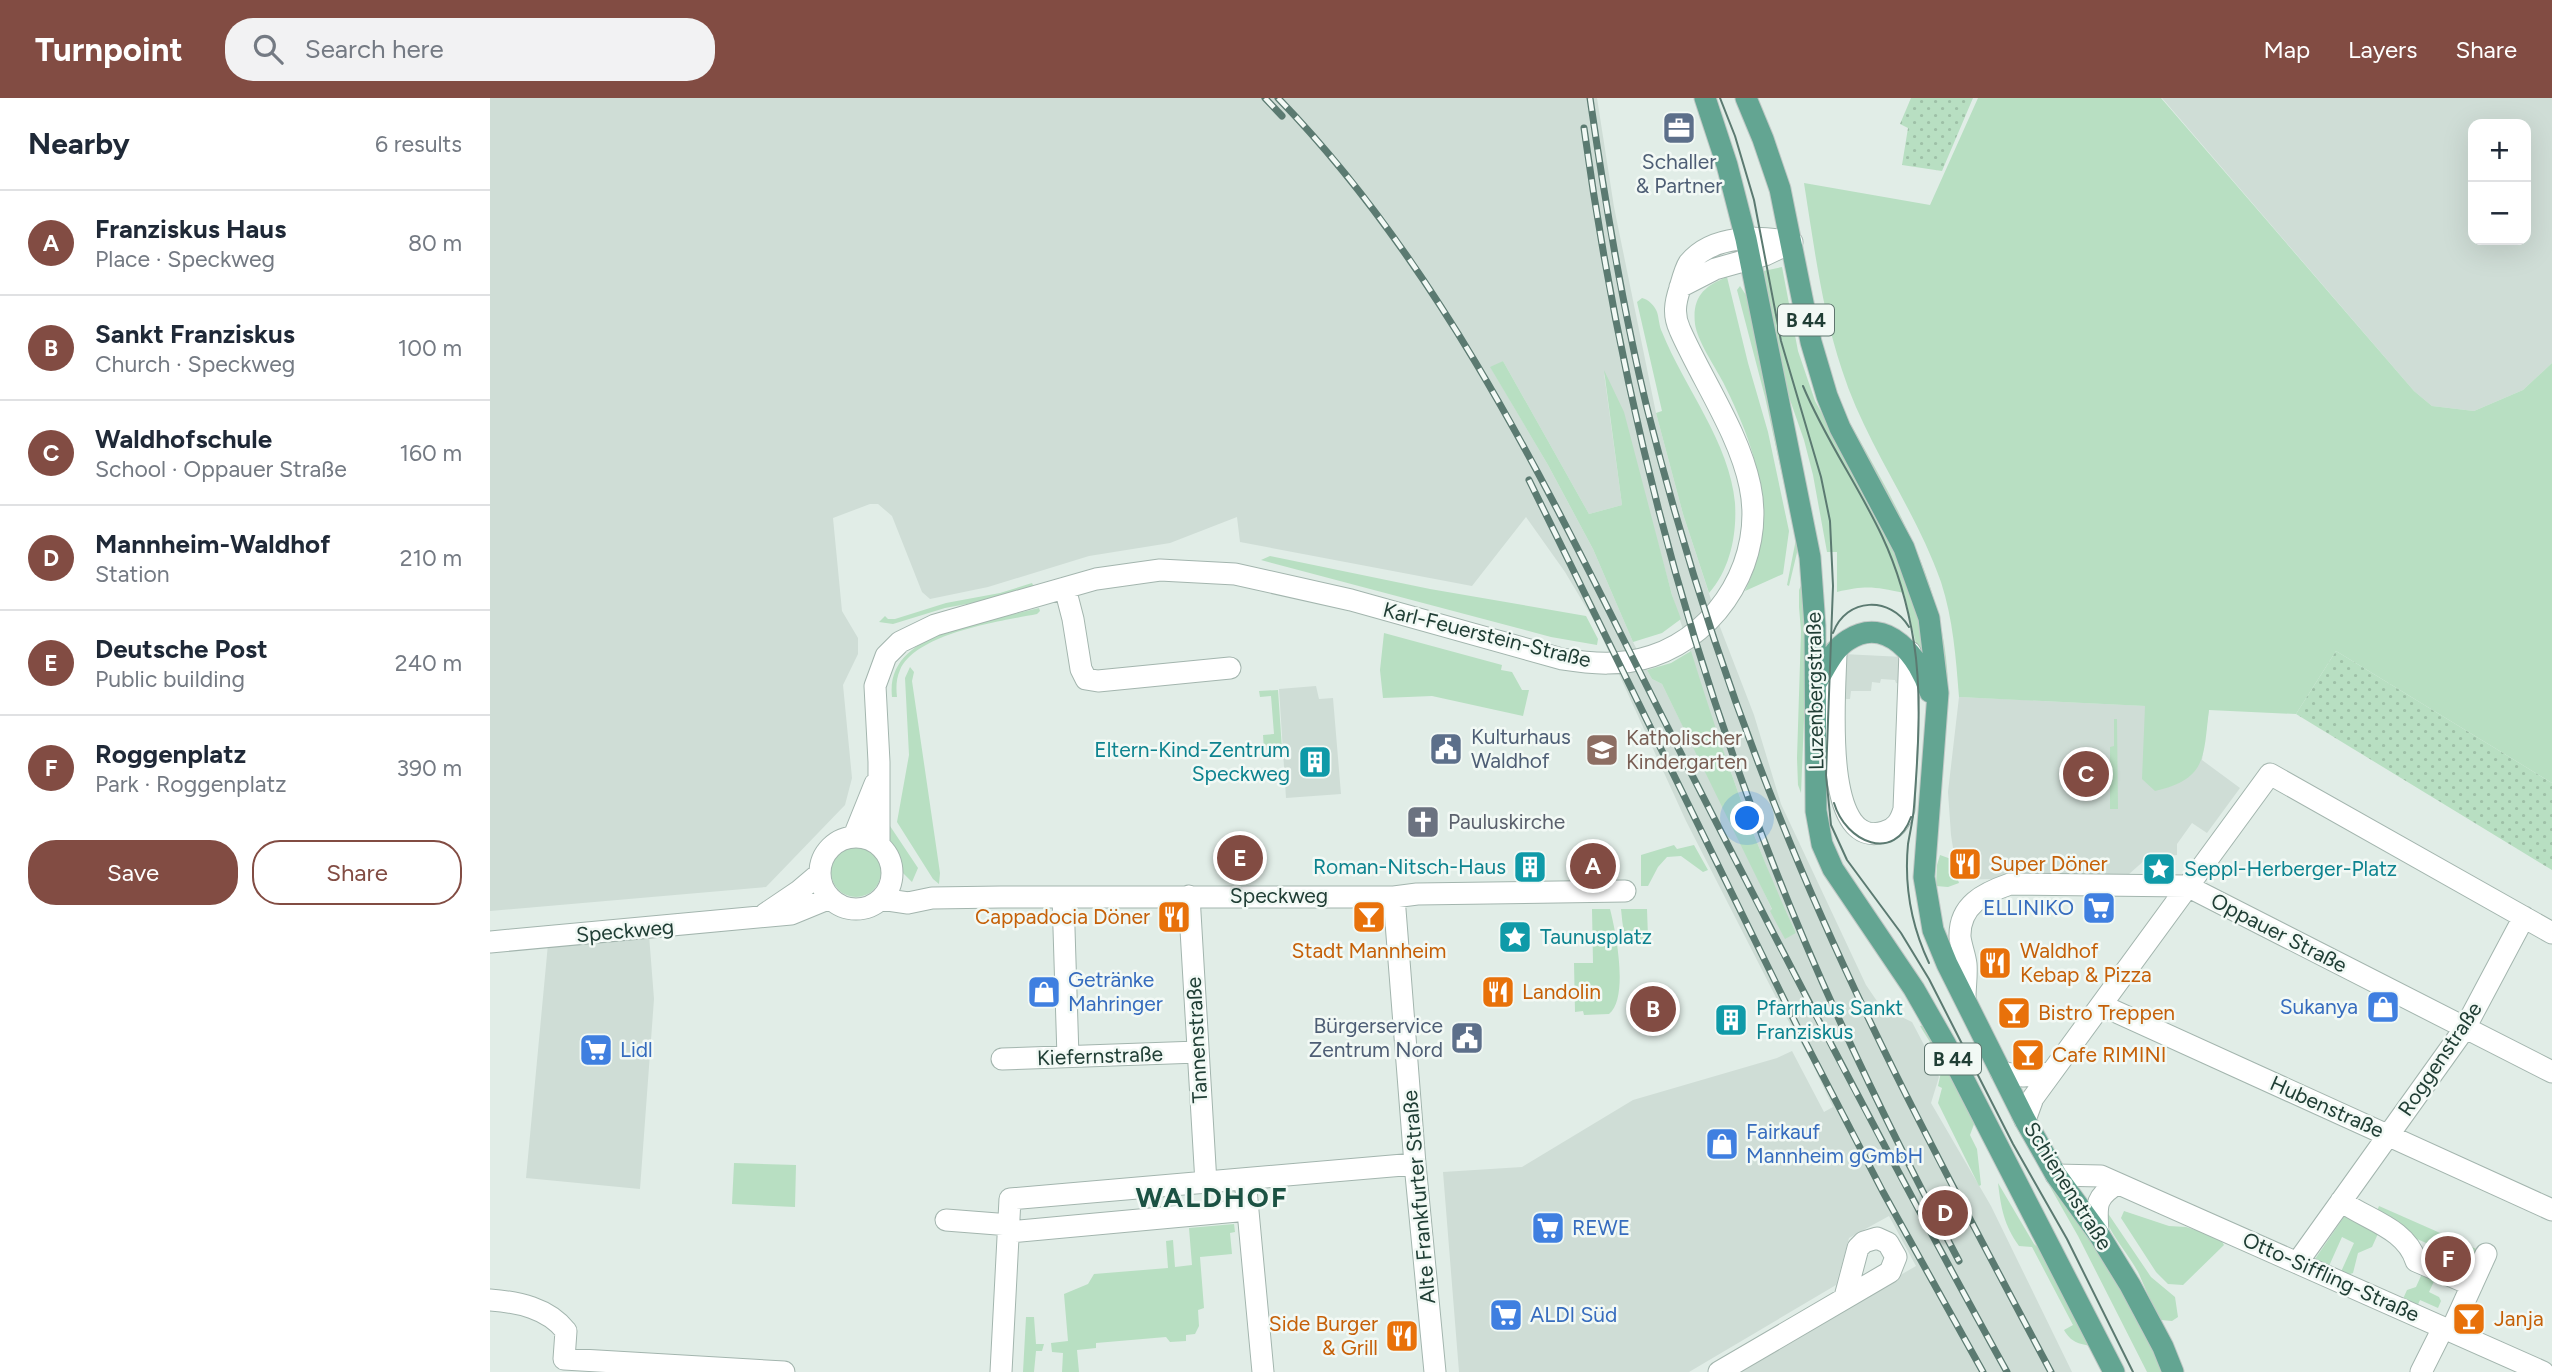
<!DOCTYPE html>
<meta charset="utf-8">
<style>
:root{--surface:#fff;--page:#f2f2f3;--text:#1f2937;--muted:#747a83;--line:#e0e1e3;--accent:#824c43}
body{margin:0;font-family:Figtree,sans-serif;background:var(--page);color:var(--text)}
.controls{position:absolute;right:21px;top:21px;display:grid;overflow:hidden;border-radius:14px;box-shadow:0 7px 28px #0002}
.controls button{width:63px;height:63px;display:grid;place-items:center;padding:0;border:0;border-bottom:2px solid var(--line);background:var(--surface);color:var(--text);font:35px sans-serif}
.you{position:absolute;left:1258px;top:721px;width:24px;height:24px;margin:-18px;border:5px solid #fff;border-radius:50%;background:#1a73e8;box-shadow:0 0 0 10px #1a73e833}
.badge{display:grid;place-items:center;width:46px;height:46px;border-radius:50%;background:var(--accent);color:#fff;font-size:23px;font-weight:700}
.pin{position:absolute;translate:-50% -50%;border:4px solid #fff;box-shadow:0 2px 7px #0006}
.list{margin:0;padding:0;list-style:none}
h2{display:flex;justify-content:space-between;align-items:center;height:91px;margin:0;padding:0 28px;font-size:30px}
h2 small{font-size:23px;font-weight:400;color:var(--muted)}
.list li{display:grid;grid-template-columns:46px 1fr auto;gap:21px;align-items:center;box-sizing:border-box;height:105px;padding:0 28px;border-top:2px solid var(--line)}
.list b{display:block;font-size:26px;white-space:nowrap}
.list p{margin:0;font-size:23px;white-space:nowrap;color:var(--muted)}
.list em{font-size:23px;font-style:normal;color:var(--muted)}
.actions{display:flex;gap:14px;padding:21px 28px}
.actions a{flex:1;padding:16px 0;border:2px solid var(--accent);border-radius:28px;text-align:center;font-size:24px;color:var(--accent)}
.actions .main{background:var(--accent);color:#fff}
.icon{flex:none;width:38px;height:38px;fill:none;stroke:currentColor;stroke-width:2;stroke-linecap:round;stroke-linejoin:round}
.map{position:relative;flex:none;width:2062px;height:1274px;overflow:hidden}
header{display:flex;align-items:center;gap:42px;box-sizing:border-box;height:98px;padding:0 35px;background:var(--accent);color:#fff}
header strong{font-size:33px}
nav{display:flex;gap:38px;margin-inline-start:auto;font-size:24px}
.search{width:490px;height:63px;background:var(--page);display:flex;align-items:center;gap:18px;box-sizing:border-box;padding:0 24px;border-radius:28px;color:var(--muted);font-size:26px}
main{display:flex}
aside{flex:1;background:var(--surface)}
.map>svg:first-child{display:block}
.built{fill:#cfddd6;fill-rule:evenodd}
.green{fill:#b8dfc2}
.garden{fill:url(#garden-dots)}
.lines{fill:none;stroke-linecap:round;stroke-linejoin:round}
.minor-casing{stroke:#a3b5ae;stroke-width:23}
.major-casing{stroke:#c1c9c6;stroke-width:23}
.minor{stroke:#fff;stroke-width:21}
.major{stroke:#63a592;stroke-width:21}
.tram{stroke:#5b7a71;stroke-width:2}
.rail-casing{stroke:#5b7a71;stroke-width:7}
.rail{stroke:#f2f9f5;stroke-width:4.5;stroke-dasharray:13;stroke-linecap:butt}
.labels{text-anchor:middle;stroke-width:5;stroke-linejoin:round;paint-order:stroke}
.shield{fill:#f2f9f5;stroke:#5f766f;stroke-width:2}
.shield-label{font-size:19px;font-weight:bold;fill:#203e35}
.service-label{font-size:21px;fill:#4e5e75;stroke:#f2f9f5}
.street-label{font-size:21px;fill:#203e35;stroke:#f2f9f5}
.education-label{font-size:21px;fill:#785e54;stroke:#f2f9f5;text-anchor:start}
.culture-label{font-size:21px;fill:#0d838f;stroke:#f2f9f5;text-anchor:start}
.worship-label{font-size:21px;fill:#5b616d;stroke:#f2f9f5;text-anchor:start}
.food-label{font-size:21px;fill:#c56008;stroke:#f2f9f5;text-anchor:start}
.shop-label{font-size:21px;fill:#366cbe;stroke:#f2f9f5;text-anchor:start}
.district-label{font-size:28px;font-weight:bold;letter-spacing:2px;fill:#1b5243;stroke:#f2f9f5}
</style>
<header>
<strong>Turnpoint</strong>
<div class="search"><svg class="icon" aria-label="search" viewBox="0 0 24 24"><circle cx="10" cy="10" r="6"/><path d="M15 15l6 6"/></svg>Search here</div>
<nav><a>Map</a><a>Layers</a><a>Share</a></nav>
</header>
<main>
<aside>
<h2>Nearby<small>6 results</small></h2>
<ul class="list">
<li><span class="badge">A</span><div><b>Franziskus Haus</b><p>Place · Speckweg</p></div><em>80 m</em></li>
<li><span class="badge">B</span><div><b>Sankt Franziskus</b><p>Church · Speckweg</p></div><em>100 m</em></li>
<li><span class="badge">C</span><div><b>Waldhofschule</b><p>School · Oppauer Straße</p></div><em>160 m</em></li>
<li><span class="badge">D</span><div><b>Mannheim-Waldhof</b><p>Station</p></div><em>210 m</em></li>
<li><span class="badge">E</span><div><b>Deutsche Post</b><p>Public building</p></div><em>240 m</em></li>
<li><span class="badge">F</span><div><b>Roggenplatz</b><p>Park · Roggenplatz</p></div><em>390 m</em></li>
</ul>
<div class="actions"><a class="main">Save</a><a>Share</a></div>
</aside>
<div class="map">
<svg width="2062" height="1274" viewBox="0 0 2062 1274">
<defs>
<pattern id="garden-dots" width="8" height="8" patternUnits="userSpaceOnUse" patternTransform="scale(1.75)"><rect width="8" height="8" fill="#b8dfc2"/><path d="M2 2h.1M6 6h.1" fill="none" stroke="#9ec0a7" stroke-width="1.8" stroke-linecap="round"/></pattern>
</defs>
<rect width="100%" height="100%" fill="#e1ede7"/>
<!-- built -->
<path class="built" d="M0,0H1107L1124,109L1166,315L1193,416L1230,529L1264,617L1291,706L1376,887L1391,909L1422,924L1443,964L1449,979L1441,1005L1501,1108L1582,1274H1244L1426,1168L1399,1118L1359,1140L1346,1187L1199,1274H969L953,1074L1032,1069L1143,1002L1287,960L1302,953L1334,1014L1343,1009L1320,961L1294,915L1196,723L1106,526L1075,474L1036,419L982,488L750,444L747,419L680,445L599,458L498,489L440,501L432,494L402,418L388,406H380L343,420L352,513L368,540V556L353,587L362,680L355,707L276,789L0,813ZM1013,263L1099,416L1132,407L1114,275L1158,409L1182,497L1223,625L1255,713L1285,791L1306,835L1295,840L1256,755L1172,586L1162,581L1143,544L1103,451L1058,367L1001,270Z
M1672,0H2062V265L2033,292L1984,313L1942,308L1924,293ZM1983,26H2036V142H1983Z
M1353,556L1413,559V586L1406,585L1405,582L1391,581L1390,585L1382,584L1381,593H1361L1360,601H1350Z
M826,588L829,601L843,600L851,696L796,700L789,591Z
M1469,599L1719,611L1712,662L1750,690L1717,735L1702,725L1687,746V757L1657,760L1638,777L1468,782L1461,737L1458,694Z
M159,837L164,901L150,1091L36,1080L58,846Z"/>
<!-- green -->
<path class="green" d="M1488,0H1671L1924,293L1942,308L1984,313L2033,292L2062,265V685L1846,553L1806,616L1719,612C1713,658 1718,681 1665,693L1652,681L1655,608L1469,599C1466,560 1463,521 1451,484C1425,410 1376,347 1352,272C1332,212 1324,148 1314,85L1440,107Z
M1292,169L1308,253L1325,303L1390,419L1427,509L1438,566L1427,550L1414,495C1385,489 1377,487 1347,494V454H1337L1323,377L1314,342L1292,279L1269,174Z
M1237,179L1258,265L1278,334L1299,433L1293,476L1255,493C1290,420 1267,352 1233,284C1225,269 1207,242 1205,226C1202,199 1214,188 1237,179Z
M1250,188L1256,197L1272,256L1310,442L1299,488L1297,487L1306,441L1275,299L1247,192Z
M1152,200C1158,201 1165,208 1167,214C1169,220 1169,228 1172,234C1194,289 1240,345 1245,405C1247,437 1240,471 1219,495L1193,416L1166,315L1172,313L1147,204Z
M1013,263L1099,416L1132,407L1114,272L1134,314L1182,497L1191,521L1172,535L1143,544L1103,451L1058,367L1000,269Z
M1359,323C1411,416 1463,501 1458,612H1454L1452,564L1356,328Z
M780,458L940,491L1096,518L1108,541L1107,547L1061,539L771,462Z
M1315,478L1318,524L1311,695L1308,687L1307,660L1311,533L1309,509V492Z
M542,485L544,489L509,500L455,510L403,526L389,524L395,518L398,521H405L456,505L510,495Z
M549,510L550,513L547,516C511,523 426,535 410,572C406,581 406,590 407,599H402C398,563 425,547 454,533Z
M894,535L1012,567L1011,572L1022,574L1032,592H1039L1033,618L942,598L893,600L890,572Z
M1201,553C1231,649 1263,744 1306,835L1295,841L1280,813L1282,811L1172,586L1162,581L1157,572L1181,565Z
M420,569L424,574L422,583L450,775L449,786L443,781L407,724L419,657L415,580Z
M788,592L792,651L774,652L773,637L784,636L781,598L770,599L769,593Z
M1624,621H1627L1628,711H1620V649L1624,648Z
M398,725L428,770L422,784L412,774L397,742Z
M1184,747L1187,751L1204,747L1218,772L1213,774L1191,758L1177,759L1168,769L1158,788H1151V757Z
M341 774a25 25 0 1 1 50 0a25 25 0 1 1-50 0Z
M1450,757L1461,761L1469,785L1458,789L1446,788L1447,767Z
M1102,811H1120C1126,834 1139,900 1119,916L1094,917L1093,913L1085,914L1084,865H1103Z
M1131,811H1157L1158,839L1153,846C1132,847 1133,827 1131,811Z
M1437,927L1486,1021L1480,1037L1487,1051L1491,1087L1489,1088L1448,1005L1452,990L1448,988L1453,965L1430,928Z
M1526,1018L1608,1148L1676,1274H1657L1588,1138L1521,1020Z
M244,1065L306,1067L305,1109L242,1106Z
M1508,1085L1544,1146L1552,1153L1602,1248C1588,1246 1581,1244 1574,1232L1583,1227L1542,1149L1529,1148C1514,1127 1511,1110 1508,1085Z
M1889,1108L1991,1153L1978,1183L1962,1176L1971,1156L1958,1150L1950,1167L1940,1163L1945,1149L1907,1132L1885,1118Z
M1615,1111L1661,1179L1685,1199L1688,1219L1682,1223L1671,1222C1662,1207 1656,1192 1649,1176C1641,1158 1613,1130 1615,1111Z
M1634,1113L1679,1128L1696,1129L1730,1140L1734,1147L1693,1187L1678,1186L1666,1174L1631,1120Z
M1858,1113L1891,1129L1882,1149L1868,1155L1863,1175L1855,1178L1850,1176L1864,1145L1852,1139L1839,1168L1825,1161Z
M744,1126L745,1134L740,1135L742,1156L710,1159L714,1210L708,1212L709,1228L705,1236L696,1237V1243L680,1244L676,1239L606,1245V1250L587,1252L589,1274H572L573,1255L562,1254L561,1245L578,1243L574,1196L598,1186L604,1176L678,1170L676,1143L683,1142L685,1169L702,1167L699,1130Z
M1934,1171L1947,1177L1939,1194L1949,1199L1951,1203L1948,1210L1930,1202L1926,1211L1912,1203L1917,1192L1926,1189Z
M536,1219H544L546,1246H554L552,1253H546L544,1274H533Z"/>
<!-- garden -->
<path class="garden" d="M1421,0H1483L1452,73L1412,67L1418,30L1410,26Z
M1846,553L2062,685V772L1806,616Z"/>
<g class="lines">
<defs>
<path id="minor" d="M1190,189L1225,171L1275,157L1302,144
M575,490L583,521L591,571L596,581L608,583L740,570
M1346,553C1346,585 1329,754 1394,734C1406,731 1411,722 1414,711L1420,554
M364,738L385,686
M330 775a36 36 0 1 1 72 0a36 36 0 1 1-72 0Z
M389,746V664L385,588L396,558L410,544L445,527L606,481L670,472L745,476L861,502L1072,561C1103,566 1132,568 1162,558C1231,535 1275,459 1260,388C1249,335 1212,282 1190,232C1183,217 1185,205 1190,190C1192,183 1195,171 1199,165C1223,136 1269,138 1302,144
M699,798L716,1085
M573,799L578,959
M904,799L925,1066L945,1274
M391,801L418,805L442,800L511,799H904L927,796L1135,793
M275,816L309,793L329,776
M0,844L301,816L340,800
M1475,900C1475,889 1477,877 1476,866C1475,857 1471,848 1470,839C1469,807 1494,795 1520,786L1697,788L2062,974
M1611,907L2062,1112
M512,961L708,954
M1511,974L1533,978L1561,975
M1535,1022L1543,1000L1780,676L2062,835
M1566,1077L1611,1078L2053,1274
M755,1081L773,1274
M1851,1103C1877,1122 1916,1130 1926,1163L1982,1187
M456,1122L520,1127
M519,1134L758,1112
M1608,1135C1607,1110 1603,1100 1627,1086
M1807,1165L1975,930L2034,819
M0,1202C28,1204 58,1210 76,1233L74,1261L294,1274
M1961,1233L1996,1156
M511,1274L520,1101L925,1066
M1229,1274L1400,1174L1406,1159L1398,1145L1387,1140L1374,1144L1368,1150L1355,1199
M1931,1274L1953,1230"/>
<path id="major" d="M1215,0L1237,67L1256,141L1320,459L1325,528L1326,713L1332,746L1343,771L1424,891L1456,947L1624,1274
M1256,0L1273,41L1290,91L1321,244L1337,298L1350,330L1414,450L1439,520L1448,595L1434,779L1443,832L1457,866L1535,1022L1566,1077L1608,1135L1640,1187L1673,1249L1683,1274
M1326,585C1335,571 1343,551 1358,542C1397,516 1430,560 1440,594"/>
</defs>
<!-- minor casing -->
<use href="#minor" class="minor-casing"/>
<!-- major casing -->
<use href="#major" class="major-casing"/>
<!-- minor -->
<use href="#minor" class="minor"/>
<!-- major -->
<use href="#major" class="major"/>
<!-- tram -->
<path class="tram" d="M1230,0L1245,38L1264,102L1291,243L1331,379L1340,423L1343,488L1336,677L1341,727L1357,762L1411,835L1439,881L1523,1046L1577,1141L1643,1274
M1313,288C1335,341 1368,387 1392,438C1408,472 1418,508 1424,545C1432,596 1428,657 1424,709C1423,722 1420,734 1418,746C1414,788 1421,827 1439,865
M1343,535C1356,499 1401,498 1419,529
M1344,705C1356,745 1405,765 1421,719"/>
<defs>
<path id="rail" d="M775,0L792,18
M788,0C960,177 1066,409 1176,626C1287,844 1399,1061 1517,1274
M1100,0C1115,104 1132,208 1157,310C1192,449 1236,587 1290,720C1366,911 1465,1093 1561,1274
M1094,30C1125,255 1177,477 1255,691C1313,854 1388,1010 1469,1163
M1039,382L1308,930L1393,1094L1493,1274"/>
</defs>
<!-- rail casing -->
<use href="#rail" class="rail-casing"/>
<!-- rail -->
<use href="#rail" class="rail"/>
</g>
<!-- icons -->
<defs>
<symbol id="office-square" viewBox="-11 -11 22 22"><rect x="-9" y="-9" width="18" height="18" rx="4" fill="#5c6f8a" stroke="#f2f9f5"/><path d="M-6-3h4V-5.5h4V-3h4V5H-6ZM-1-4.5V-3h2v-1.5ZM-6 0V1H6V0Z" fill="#fff"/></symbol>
<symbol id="civic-square" viewBox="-11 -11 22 22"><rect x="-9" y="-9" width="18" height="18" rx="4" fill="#5c6f8a" stroke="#f2f9f5"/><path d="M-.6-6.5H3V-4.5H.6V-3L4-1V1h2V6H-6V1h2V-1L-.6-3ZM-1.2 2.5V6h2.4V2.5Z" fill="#fff"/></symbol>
<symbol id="school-square" viewBox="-11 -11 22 22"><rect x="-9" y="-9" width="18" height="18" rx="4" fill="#8d6e63" stroke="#f2f9f5"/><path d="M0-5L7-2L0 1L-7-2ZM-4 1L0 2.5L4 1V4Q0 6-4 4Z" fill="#fff"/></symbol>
<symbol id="building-square" viewBox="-11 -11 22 22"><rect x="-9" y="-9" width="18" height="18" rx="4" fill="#0f9aa8" stroke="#f2f9f5"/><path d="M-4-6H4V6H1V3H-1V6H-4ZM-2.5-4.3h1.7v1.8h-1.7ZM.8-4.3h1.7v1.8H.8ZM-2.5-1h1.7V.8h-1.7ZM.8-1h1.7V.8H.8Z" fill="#fff"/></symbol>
<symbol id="church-square" viewBox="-11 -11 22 22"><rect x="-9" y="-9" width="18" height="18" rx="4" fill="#6b7280" stroke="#f2f9f5"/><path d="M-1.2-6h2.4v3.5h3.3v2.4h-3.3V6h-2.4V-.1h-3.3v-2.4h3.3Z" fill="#fff"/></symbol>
<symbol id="restaurant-square" viewBox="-11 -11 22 22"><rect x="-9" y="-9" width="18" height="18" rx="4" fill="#e8710a" stroke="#f2f9f5"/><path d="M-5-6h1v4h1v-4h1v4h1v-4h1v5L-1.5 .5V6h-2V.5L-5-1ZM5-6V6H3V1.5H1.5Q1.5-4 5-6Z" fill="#fff"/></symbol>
<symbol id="sight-square" viewBox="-11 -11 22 22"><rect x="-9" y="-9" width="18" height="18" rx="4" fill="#0f9aa8" stroke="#f2f9f5"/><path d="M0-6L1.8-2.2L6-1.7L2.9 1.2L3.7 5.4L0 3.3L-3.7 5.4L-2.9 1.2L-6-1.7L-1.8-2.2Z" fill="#fff"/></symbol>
<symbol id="supermarket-square" viewBox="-11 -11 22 22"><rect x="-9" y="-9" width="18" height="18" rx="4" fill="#3f7fe0" stroke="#f2f9f5"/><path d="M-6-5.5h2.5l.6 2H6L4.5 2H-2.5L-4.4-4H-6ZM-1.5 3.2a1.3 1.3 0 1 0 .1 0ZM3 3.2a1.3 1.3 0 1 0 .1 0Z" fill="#fff"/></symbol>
<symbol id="bar-square" viewBox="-11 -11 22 22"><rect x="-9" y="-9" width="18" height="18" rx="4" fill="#e8710a" stroke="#f2f9f5"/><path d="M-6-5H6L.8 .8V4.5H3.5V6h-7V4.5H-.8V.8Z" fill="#fff"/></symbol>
<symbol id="shop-square" viewBox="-11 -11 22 22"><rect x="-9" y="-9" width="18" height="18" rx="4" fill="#3f7fe0" stroke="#f2f9f5"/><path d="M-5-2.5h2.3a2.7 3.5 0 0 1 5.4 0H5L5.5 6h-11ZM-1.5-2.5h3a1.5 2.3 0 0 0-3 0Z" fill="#fff"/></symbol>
</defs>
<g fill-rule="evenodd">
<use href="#office-square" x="1170" y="11" width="38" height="38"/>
<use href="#civic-square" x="937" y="632" width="38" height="38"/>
<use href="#school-square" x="1093" y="633" width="38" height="38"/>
<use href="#building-square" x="806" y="645" width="38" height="38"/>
<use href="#church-square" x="914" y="705" width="38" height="38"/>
<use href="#restaurant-square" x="1456" y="747" width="38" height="38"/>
<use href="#building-square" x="1021" y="750" width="38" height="38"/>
<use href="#sight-square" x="1650" y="752" width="38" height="38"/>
<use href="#supermarket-square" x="1590" y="791" width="38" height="38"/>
<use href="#restaurant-square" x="665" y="800" width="38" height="38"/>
<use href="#bar-square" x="860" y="800" width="38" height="38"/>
<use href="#sight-square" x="1006" y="820" width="38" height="38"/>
<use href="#restaurant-square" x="1486" y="846" width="38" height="38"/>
<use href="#shop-square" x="535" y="875" width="38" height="38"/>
<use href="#restaurant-square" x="989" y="875" width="38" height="38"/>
<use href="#shop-square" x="1874" y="890" width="38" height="38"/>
<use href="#bar-square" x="1505" y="896" width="38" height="38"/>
<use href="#building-square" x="1222" y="903" width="38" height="38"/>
<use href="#civic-square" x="958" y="921" width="38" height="38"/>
<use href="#supermarket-square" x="87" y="933" width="38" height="38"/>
<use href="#bar-square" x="1519" y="938" width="38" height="38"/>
<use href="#shop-square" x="1213" y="1027" width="38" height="38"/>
<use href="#supermarket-square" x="1039" y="1111" width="38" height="38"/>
<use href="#supermarket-square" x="997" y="1198" width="38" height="38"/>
<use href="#bar-square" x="1960" y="1202" width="38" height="38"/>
<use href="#restaurant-square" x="893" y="1219" width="38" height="38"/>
</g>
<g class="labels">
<!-- shield labels -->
<g class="shield">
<rect x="1288" y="206.5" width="56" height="31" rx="5"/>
<rect x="1435" y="945.5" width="56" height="31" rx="5"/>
</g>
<g class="shield-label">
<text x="1316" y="229">B 44</text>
<text x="1463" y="968">B 44</text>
</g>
<!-- service labels -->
<g class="service-label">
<text x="1189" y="71">Schaller<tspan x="1189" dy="24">&amp; Partner</tspan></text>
<text x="981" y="646" text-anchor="start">Kulturhaus<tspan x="981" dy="24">Waldhof</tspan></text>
<text x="953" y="935" text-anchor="end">Bürgerservice<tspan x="953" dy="24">Zentrum Nord</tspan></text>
</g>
<!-- street labels -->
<g class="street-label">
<text transform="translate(997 537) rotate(14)" y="7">Karl-Feuerstein-Straße</text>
<text transform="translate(1325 593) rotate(-91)" y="7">Luzenbergstraße</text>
<text x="789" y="805">Speckweg</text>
<text transform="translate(135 833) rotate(-5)" y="7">Speckweg</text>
<text transform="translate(1789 835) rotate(27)" y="7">Oppauer Straße</text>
<text transform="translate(707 942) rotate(-93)" y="7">Tannenstraße</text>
<text transform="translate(610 958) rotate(-2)" y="7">Kiefernstraße</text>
<text transform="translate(1950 961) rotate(-56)" y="7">Roggenstraße</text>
<text transform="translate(1837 1009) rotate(24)" y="7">Hubenstraße</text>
<text transform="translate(1578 1088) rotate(58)" y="7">Schienenstraße</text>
<text transform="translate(929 1099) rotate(-95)" y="7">Alte Frankfurter Straße</text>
<text transform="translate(1841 1179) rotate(24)" y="7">Otto-Siffling-Straße</text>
</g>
<!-- education labels -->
<g class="education-label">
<text x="1136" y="647">Katholischer<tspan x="1136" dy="24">Kindergarten</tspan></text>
</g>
<!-- culture labels -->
<g class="culture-label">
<text x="800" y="659" text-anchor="end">Eltern-Kind-Zentrum<tspan x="800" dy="24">Speckweg</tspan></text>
<text x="1016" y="776" text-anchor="end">Roman-Nitsch-Haus</text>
<text x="1694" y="778">Seppl-Herberger-Platz</text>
<text x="1050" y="846">Taunusplatz</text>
<text x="1266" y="917">Pfarrhaus Sankt<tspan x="1266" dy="24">Franziskus</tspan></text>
</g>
<!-- worship labels -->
<g class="worship-label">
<text x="958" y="731">Pauluskirche</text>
</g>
<!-- food labels -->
<g class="food-label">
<text x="1500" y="773">Super Döner</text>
<text x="660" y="826" text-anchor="end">Cappadocia Döner</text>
<text x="879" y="860" text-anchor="middle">Stadt Mannheim</text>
<text x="1530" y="860">Waldhof<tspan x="1530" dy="24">Kebap &amp; Pizza</tspan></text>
<text x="1032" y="901">Landolin</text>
<text x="1548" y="922">Bistro Treppen</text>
<text x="1562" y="964">Cafe RIMINI</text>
<text x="2004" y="1228">Janja</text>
<text x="888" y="1233" text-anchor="end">Side Burger<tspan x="888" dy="24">&amp; Grill</tspan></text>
</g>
<!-- shop labels -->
<g class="shop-label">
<text x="1584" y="817" text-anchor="end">ELLINIKO</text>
<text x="578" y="889">Getränke<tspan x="578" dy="24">Mahringer</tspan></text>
<text x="1868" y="916" text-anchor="end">Sukanya</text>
<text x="130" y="959">Lidl</text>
<text x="1256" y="1041">Fairkauf<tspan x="1256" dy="24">Mannheim gGmbH</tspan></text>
<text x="1082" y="1137">REWE</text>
<text x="1040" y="1224">ALDI Süd</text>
</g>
<!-- district labels -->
<g class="district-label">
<text x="722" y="1109">WALDHOF</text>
</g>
</g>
</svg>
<div class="controls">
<button>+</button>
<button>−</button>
</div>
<div class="you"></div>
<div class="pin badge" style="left:1103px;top:768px">A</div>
<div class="pin badge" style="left:1163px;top:911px">B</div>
<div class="pin badge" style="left:1596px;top:676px">C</div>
<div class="pin badge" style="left:1455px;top:1115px">D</div>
<div class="pin badge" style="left:750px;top:760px">E</div>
<div class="pin badge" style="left:1958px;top:1161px">F</div>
</div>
</main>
